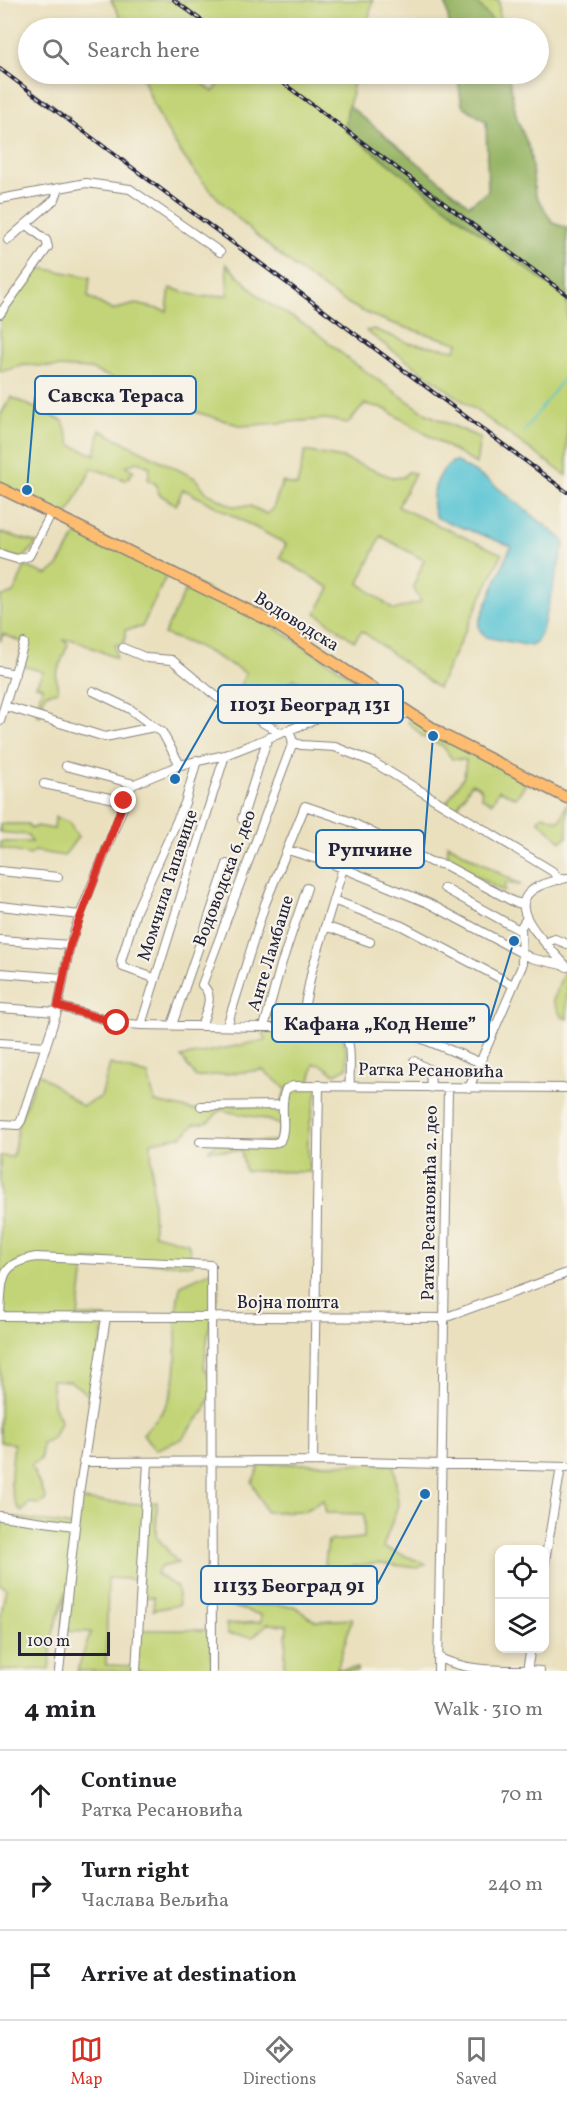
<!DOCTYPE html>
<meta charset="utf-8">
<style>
:root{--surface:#fff;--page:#f6f6f6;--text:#202124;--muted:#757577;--line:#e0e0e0;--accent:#d93025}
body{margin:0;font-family:Vollkorn,serif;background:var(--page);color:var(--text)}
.controls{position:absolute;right:18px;bottom:18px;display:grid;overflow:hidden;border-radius:12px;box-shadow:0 3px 9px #0003}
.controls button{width:54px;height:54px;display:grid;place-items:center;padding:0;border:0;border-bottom:2px solid var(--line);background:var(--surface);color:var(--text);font:30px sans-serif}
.scale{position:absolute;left:18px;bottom:15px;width:92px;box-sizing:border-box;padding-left:6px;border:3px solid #22223b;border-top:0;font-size:16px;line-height:21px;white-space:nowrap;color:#22223b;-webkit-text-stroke:4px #f7f3e8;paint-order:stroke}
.stop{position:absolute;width:18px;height:18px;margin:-14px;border:4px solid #d93025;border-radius:50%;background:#fff}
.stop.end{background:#d93025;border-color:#fff;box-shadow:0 2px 6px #0008}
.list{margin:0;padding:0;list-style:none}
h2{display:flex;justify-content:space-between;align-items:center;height:78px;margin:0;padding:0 24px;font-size:26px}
h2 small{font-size:20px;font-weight:400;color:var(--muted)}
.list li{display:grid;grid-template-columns:39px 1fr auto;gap:18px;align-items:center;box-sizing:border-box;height:90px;padding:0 24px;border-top:2px solid var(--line)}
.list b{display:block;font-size:22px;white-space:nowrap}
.list p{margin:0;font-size:20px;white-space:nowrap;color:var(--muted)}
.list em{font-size:20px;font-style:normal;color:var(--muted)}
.icon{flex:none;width:33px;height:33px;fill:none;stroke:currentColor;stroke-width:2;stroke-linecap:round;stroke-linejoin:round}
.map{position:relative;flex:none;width:567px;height:1671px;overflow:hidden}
.search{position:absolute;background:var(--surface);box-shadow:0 3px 9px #0003;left:18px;right:18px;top:18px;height:66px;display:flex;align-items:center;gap:15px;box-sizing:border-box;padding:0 21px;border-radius:33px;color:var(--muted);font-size:22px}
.sheet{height:348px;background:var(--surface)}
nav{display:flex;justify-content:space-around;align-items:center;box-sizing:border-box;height:84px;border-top:2px solid var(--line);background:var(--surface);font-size:16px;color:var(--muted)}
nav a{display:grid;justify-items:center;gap:3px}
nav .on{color:var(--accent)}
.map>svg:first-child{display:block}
.green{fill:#c2d477;stroke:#727b59;stroke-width:1.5;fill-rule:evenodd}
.forest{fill:#99b668;stroke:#5e6c52;stroke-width:1.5}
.water{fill:#5ac5d4;stroke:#3e7488;stroke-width:1.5}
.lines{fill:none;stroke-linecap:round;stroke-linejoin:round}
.stream{stroke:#5ac5d4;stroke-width:1.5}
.minor-casing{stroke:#86817c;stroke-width:10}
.major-casing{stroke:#86817c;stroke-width:13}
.minor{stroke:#fff;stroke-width:8}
.major{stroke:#fdbc6f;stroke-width:10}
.rail-casing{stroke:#22223b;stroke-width:4}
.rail{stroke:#f7f3e8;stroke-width:1.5;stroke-dasharray:4.5;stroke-linecap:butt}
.route{stroke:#d93025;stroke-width:8}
.labels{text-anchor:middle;stroke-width:4.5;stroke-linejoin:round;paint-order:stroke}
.street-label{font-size:18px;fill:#22223b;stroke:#f7f3e8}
.leader{fill:none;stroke:#1f6fb2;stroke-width:2}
.callout-dot{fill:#1f6fb2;stroke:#f7f3e8;stroke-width:2}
.callout{fill:#f7f3e8;stroke:#1f6fb2;stroke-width:2}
.callout-label{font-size:20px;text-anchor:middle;font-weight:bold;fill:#22223b}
</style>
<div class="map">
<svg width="567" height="1671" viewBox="0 0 567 1671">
<rect width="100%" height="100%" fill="#f7f3e8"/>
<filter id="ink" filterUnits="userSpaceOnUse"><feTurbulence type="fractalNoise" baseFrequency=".0167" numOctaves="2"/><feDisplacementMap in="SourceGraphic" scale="12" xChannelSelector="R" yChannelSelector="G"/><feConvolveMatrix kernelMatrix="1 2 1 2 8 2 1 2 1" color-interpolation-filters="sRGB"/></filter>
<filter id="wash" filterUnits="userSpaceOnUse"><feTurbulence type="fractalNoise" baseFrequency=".008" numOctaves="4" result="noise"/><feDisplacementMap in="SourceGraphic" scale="24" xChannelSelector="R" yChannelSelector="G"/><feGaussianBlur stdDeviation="1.35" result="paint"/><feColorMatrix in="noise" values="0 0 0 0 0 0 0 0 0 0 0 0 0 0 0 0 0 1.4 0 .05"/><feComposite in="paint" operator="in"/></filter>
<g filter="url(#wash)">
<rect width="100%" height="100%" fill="#eae0be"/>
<!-- green -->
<path class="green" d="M111,0H373L366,28H126Z
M474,0H499L500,28H499Z
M142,74H192L213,92L227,74H355L345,130L567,299V476L366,331L374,329L409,343L455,350L458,343C429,335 399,327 371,315C342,303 316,283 291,264C226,213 167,154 142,74Z
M226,264L264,301L311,328L351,361L427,414L480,438L476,464L383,408L365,404L348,423L326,419L242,426L196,412L90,369L25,365L0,372V314L36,267L90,277L88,297L112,310L136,304L167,311L170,288L201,297L228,295Z
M11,397L63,421L71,445L95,455L100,430L195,478L207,493L232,506H250L267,514L273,509L282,482L297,486L305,451L342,458L394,478L403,477L408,472L415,473L398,507L502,554L438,688L362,631L354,641L316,613L330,588L280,558L286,544L183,489L176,505L159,494L156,484L148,480L150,467L137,462L126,466L134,471L126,480L92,468L65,520L0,488V416ZM381,536L424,560L413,587L421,602L394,610L359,583Z
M80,528L169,570L142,627L125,630V642L115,645L116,658L74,640H64L68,644L56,675L58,691L45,694L40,716L36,714L42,687L36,685L43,672L18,664L24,643L3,634L0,642V597L14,593L25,566L47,575L58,566Z
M0,532L37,543L23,559L0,554Z
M190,581L246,609L388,700L395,718L342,706L294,679L284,687L296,698L273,707L275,728L231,704L246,673L199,647L164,634Z
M411,716L529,779L516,798L499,790L492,803L482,798L481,788L472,783L455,811L445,805L464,776L466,760L452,759L443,746L423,737L408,722Z
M567,803V837L561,841L538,820L543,815L560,821Z
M55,817L69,822L78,837L64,856L35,851L30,855L0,848V842H32L28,835L0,832V824H28L31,829L37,826L54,829Z
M447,844L521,885L505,883L504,892L449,861Z
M566,966L567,967V1019L561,1016L553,1001Z
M262,1029L343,1030L348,1067L335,1074L322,1065L314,1064L309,1085H319C311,1115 304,1141 310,1172L245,1171L241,1151L209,1150L217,1143L280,1141L283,1126L265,1119L220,1110L209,1122L195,1124L182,1136L151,1142L154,1234L188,1243L193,1265L85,1260L78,1316L106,1317L92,1398L70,1381L52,1380L53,1405L61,1420L53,1438L42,1443L41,1459L31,1465L46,1499L41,1504L29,1503L22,1512C5,1496 12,1466 14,1444L0,1442V1156L13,1157L18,1125L38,1073L82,1106L101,1097L110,1064L148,1075L155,1102L193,1110L215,1106L280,1105L286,1089L263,1070L196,1077L181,1057L266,1040Z
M216,1269C222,1292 215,1298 211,1320C207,1335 206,1352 204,1367L215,1385L204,1411L182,1439L155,1450L143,1434C149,1426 158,1418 164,1409C186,1374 169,1323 181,1285Z
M261,1464H394L398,1505L383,1547L426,1564L418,1568L378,1563L324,1570L328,1541L364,1538V1514L326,1513L323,1500L305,1511L266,1512L252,1482Z
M78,1500L141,1504L157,1502L156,1536L178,1563L161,1567L156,1574L177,1587L179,1605L153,1610L154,1597H140L141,1580L108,1578L106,1665L136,1666L138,1630H211L212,1671H77L91,1632L62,1631L66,1591L53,1633L49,1669L0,1671V1619L6,1588L0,1585V1537L4,1516L74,1526Z
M221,1603L294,1606L316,1621L352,1619L337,1669L357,1668V1671H284L287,1625L267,1624L253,1637L228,1634L226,1624L261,1622V1615Z"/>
<!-- forest -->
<path class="forest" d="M445,0H474L499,28H450Z
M457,74H508L517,119L530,150L535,194L553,223L567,228V299L345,130L348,105L469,205L488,191L486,122L462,105Z"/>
<!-- water -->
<path class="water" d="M455,461L488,480L562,539L564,544L541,634L536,643L531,646L486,637L479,629V622L511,546L437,518C426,503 437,468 455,461Z"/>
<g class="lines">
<!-- stream -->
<path class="stream" d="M524,431L567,374"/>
</g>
</g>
<g filter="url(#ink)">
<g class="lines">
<defs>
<path id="minor" d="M0,199L86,183L130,189L220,252
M8,240L26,224
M0,314L48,247L46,240L26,224L55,199L59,188
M0,554L17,559L29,556L51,514
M123,648L147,658L172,660L217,697L281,733
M0,671L15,674
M93,691L130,709L154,727
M5,706L105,737L154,727L162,732L180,765
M0,721L24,643
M289,730L293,742L301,745L335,747L373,762L552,871L560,880
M66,766L134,784
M44,784L124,801
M242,819L268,737
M288,850L333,864L428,903L531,958L566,966
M0,871L58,877
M444,888L521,931
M333,900L402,926L513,985
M0,906L80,915
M325,926L370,942
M0,940L70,945
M545,943L555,939L567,944
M567,967C535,931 488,892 567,878
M0,973L63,978
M154,978L123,967L121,961L136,911L185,803L197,760
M58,1006L117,1023L141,1025L336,1028C356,1034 348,1069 350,1086
M0,1008L57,1012
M369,1017L479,1062
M141,1025L225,755
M172,1025L227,864
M201,1026C206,1012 215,995 202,985L293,742
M227,1026L265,904L305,806L349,821L431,862L445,865L514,902L523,904
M264,1027L281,965L307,888
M300,1028L312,970L343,868
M0,1043L46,1046
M414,1061L430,1070L431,1088
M469,1088L522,966L521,927L527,918
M201,1106L280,1105
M0,1124L18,1125L21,1121L57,1012L70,945L80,915L132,785L180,765L225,755L312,721L339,706L395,718L406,713
M200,1142L272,1144L280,1141C288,1126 278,1106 286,1089L293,1086L567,1088
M0,1316C2,1277 0,1263 36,1257L211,1265L212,1671
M0,1316L444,1318L567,1273
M313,1461L319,1085
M83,1462L313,1461L567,1467
M0,1516L74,1526
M544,1567L561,1467
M438,1657C464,1671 497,1670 527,1670L531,1648
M527,1670L540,1671
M59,1671L78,1500L106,1317
M136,1671L148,1462
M438,1671L448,1088"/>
<path id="major" d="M0,488L274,623L443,735L567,798"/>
</defs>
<!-- minor casing -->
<use href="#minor" class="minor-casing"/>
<!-- major casing -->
<use href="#major" class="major-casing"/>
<!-- minor -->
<use href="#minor" class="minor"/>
<!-- major -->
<use href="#major" class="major"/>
<defs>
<path id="rail" d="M174,0L212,28
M0,69L567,492
M271,74L567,295"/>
</defs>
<!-- rail casing -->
<use href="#rail" class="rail-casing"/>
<!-- rail -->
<use href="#rail" class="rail"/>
</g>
</g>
<g class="lines" filter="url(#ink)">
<!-- route -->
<path class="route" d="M117,1023L58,1006L70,945L124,801"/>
</g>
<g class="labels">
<!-- street labels -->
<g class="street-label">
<text transform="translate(297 621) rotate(32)" y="6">Водоводска</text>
<text transform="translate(224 878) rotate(-69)" y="6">Водоводска 6. део</text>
<text transform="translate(167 885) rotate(-72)" y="6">Момчила Тапавице</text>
<text transform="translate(270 953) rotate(-73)" y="6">Анте Ламбаше</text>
<text transform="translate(431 1070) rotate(1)" y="6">Ратка Ресановића</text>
<text transform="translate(429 1203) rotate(-89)" y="6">Ратка Ресановића 2. део</text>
<text x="288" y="1308">Војна пошта</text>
</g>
</g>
<!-- callouts -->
<path class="leader" d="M27 490L35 395M175 779L218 704M433 736L424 849M514 941L489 1023M425 1494L377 1585"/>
<g class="callout-dot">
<circle cx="27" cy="490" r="6"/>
<circle cx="175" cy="779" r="6"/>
<circle cx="433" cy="736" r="6"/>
<circle cx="514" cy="941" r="6"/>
<circle cx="425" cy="1494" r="6"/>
</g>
<g class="callout">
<rect x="35" y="376" width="161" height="38" rx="6"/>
<rect x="218" y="685" width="185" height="38" rx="6"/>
<rect x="316" y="830" width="108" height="38" rx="6"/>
<rect x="272" y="1004" width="217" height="38" rx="6"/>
<rect x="201" y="1566" width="176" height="38" rx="6"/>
</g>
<g class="callout-label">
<text x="116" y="402">Савска Тераса</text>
<text x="310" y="711">11031 Београд 131</text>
<text x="370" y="856">Рупчине</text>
<text x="380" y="1030">Кафана „Код Неше”</text>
<text x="289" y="1592">11133 Београд 91</text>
</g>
</svg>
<div class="controls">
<button><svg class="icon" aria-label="locate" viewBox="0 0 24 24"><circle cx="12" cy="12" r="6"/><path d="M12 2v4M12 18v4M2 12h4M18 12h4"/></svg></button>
<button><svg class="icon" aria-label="layers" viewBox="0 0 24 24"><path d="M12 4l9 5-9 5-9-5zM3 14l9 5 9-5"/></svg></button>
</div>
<div class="scale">100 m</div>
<div class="stop" style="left:117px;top:1023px"></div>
<div class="stop end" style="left:124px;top:801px"></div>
<div class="search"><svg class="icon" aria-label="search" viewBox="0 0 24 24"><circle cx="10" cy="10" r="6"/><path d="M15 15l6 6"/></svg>Search here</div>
</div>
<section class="sheet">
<h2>4 min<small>Walk · 310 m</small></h2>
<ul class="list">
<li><svg class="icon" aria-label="ahead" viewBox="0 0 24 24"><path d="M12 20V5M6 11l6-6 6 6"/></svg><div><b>Continue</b><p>Ратка Ресановића</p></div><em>70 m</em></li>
<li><svg class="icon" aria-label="right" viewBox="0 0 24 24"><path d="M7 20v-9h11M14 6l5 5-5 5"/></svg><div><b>Turn right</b><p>Часлава Вељића</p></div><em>240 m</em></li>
<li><svg class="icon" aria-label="arrive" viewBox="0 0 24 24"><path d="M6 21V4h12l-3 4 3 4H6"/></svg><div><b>Arrive at destination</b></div></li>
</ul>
</section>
<nav>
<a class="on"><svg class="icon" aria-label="map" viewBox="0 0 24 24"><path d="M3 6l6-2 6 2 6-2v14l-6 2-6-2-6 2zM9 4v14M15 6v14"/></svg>Map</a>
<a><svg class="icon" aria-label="directions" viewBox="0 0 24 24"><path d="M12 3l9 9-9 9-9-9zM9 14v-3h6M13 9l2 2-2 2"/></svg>Directions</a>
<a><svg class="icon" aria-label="saved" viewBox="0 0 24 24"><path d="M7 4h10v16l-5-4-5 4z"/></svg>Saved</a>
</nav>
